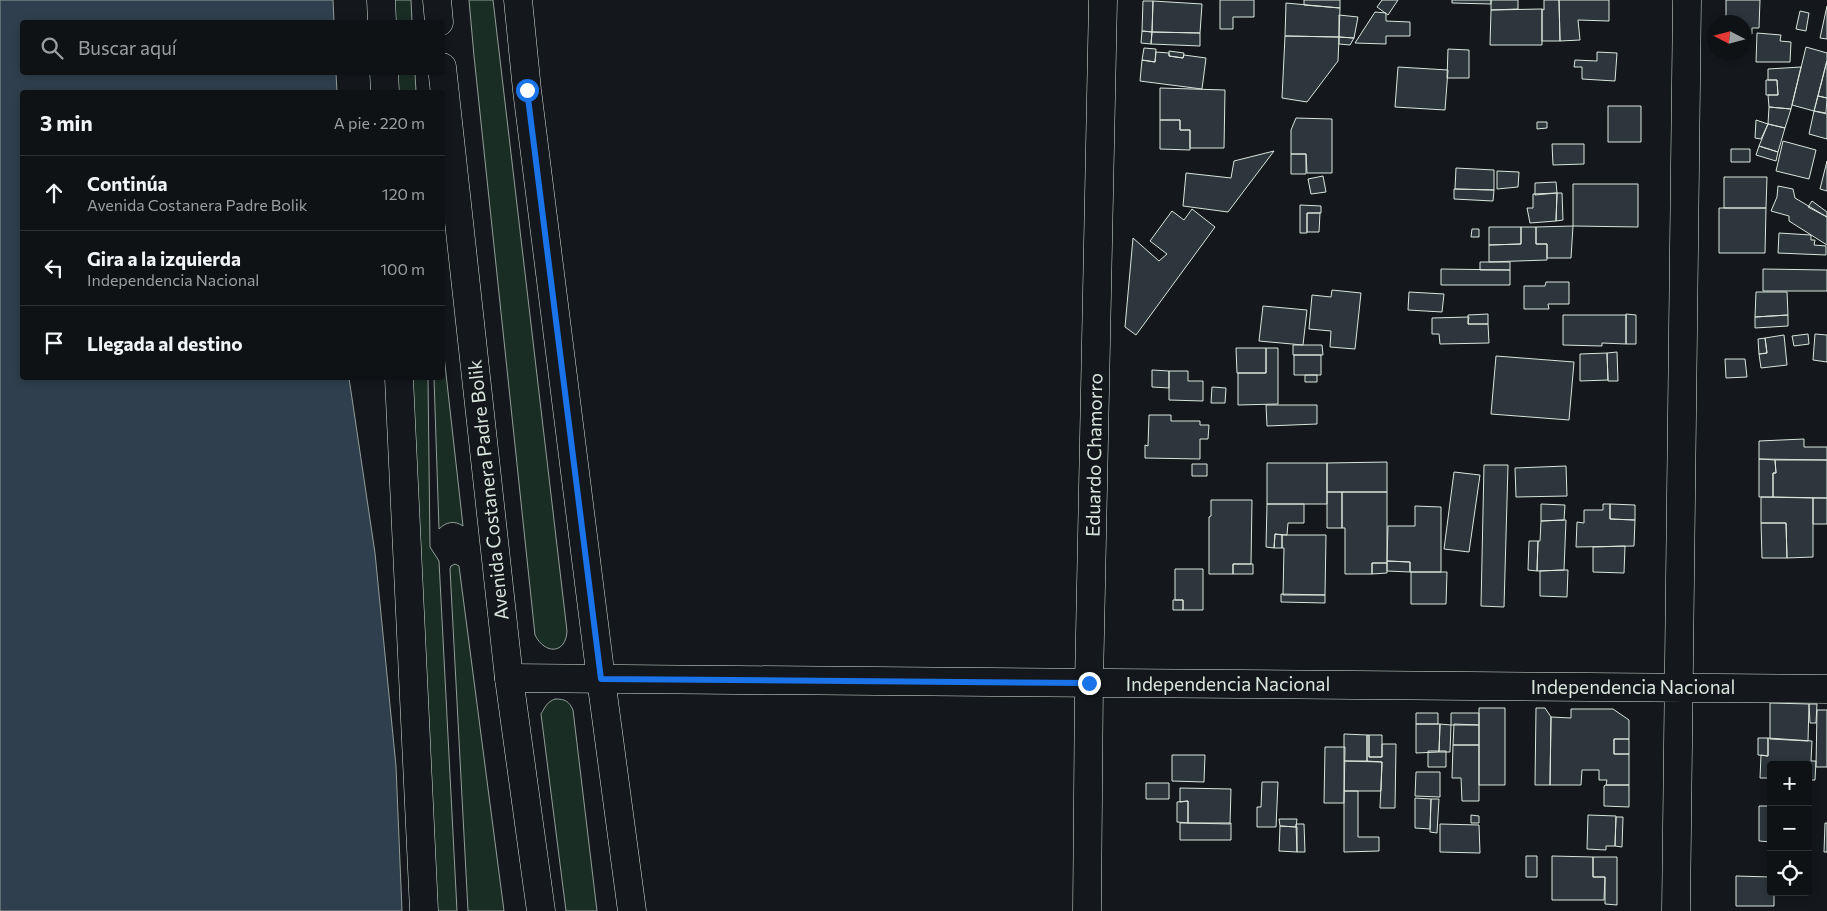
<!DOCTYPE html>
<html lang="es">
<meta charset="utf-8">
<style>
:root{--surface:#0f1215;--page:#1d2022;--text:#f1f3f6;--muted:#9b9ea0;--line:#2f3234}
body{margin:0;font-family:Commissioner,sans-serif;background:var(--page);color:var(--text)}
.controls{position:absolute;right:15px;bottom:15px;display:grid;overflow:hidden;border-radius:5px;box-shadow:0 2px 8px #0003}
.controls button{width:45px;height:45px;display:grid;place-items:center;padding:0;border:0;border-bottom:1px solid var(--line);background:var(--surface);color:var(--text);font:25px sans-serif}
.compass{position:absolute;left:1707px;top:15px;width:45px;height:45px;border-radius:50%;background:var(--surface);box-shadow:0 2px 8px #0003;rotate:276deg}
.stop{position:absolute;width:15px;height:15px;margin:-11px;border:4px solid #1a73e8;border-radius:50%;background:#fff}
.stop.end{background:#1a73e8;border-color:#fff;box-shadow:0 1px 5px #0008}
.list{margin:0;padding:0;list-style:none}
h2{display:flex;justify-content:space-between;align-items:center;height:65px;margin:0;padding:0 20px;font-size:21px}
h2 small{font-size:16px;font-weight:400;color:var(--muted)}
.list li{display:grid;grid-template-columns:32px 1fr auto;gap:15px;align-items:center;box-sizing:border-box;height:75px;padding:0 20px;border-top:1px solid var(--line)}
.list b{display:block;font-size:19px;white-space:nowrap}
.list p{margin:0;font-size:16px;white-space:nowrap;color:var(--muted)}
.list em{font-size:16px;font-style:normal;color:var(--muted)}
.icon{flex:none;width:28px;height:28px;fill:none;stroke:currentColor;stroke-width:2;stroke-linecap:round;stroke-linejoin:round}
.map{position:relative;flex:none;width:1827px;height:911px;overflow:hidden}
.search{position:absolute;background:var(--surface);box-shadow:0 2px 8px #0003;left:20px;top:20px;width:425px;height:55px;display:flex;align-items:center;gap:12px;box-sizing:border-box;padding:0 18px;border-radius:5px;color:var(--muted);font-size:19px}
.panel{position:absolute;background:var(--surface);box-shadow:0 2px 8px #0003;left:20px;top:90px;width:425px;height:290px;border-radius:5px}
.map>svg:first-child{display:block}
.green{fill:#1a2d24;stroke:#939e99}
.water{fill:#2f3f4d;stroke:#939e99}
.building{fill:#2c363c;stroke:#d8e6dc}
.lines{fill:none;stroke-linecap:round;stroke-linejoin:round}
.street-casing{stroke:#d8e6dc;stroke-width:29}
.secondary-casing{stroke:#d8e6dc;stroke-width:29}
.street{stroke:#14181c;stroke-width:28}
.secondary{stroke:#14181c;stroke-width:28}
.route{stroke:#1a73e8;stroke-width:6}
.labels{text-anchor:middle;stroke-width:4;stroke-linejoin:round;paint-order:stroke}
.street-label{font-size:19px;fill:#d8e6dc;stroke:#14181c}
</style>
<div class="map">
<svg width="1827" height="911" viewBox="0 0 1827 911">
<rect width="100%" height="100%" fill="#14181c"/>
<!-- green -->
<path class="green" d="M384,0H411L412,22H385Z
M469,0H493L567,631C566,654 545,655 535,635L474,56Z
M388,73H415L416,92H389Z
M443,347L463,526C454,520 446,522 439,529L434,378H442Z
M403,378H428L430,547L439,561L457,911H429Z
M455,564L459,566L504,911H468L450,569L451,566Z
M555,699C565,699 569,701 573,710L597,911H566L541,714C545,707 547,702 555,699Z"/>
<!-- water -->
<path class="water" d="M0,0H333L334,22H22V72L336,73L337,92H22V378H349L375,553L396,766L402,911H0Z"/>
<!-- building -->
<path class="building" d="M1220,0H1254V17H1233V29H1220Z
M1304,0H1340V8L1304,5Z
M1382,0H1398L1388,15L1377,7Z
M1452,0H1491V4L1452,3Z
M1491,0H1518V9L1491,10Z
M1544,0H1559L1560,41H1542V9L1544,10Z
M1559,0H1609V21L1578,20L1580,40L1560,41Z
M1726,0H1760L1759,28H1752V34L1744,33V22H1726Z
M1143,1H1153L1152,32L1142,31Z
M1153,1L1202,4L1200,33L1152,32Z
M1286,3L1340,8L1339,37L1285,36Z
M1827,6V39L1820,38Z
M1542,9V45H1490L1491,10Z
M1800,11L1809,13L1806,31L1796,29Z
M1375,12L1386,13V21L1410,22V36H1386V44L1355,43Z
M1339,15L1358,17L1354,38L1339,37Z
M1142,31L1152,32L1151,44L1141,43Z
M1152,32L1200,33V46L1151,44Z
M1757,33L1781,35L1780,41L1791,42L1790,62H1756Z
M1285,36L1339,37L1338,61L1307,102L1282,98Z
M1339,37L1354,38L1350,45L1339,44Z
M1806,47L1827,53V60L1814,111L1792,105Z
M1144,48L1156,49L1155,62L1142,60Z
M1448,49L1469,50V78H1447Z
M1169,51L1184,53L1183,58L1169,56Z
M1156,52L1169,53V56L1183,58L1184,55L1206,58L1202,89L1140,81L1142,60L1155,62Z
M1597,52L1617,53L1615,81L1582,79V67H1574L1575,60L1597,61Z
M1827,61V98L1818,96Z
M1398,67L1448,70L1445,110L1395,107Z
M1801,67L1791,109L1769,107L1768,95H1778L1777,80H1768V69Z
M1766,80H1777L1778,95H1766Z
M1160,88L1225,90L1224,148H1190V130H1180V120H1160Z
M1818,96L1827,98L1826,113L1814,111Z
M1608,106H1641V142H1608Z
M1769,107L1791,109L1785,128L1768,124Z
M1814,111L1827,114V139L1809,134Z
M1296,118L1332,119V173H1307L1306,154H1291V130Z
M1160,120H1180V130H1190V150L1160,149Z
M1756,120L1768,124L1761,139L1755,138Z
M1537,122H1547V128L1537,129Z
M1768,124L1785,128L1778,152L1759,146Z
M1783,141L1816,150L1809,179L1776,171Z
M1552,144H1584V164L1553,165Z
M1759,146L1778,152L1776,161L1756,155Z
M1731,149H1750V162H1731Z
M1274,151L1228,212L1183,206L1186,173L1231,178L1234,161Z
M1291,154H1306V174H1291Z
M1827,161V191L1820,189Z
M1456,168L1494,170V190L1455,189Z
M1497,171L1519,172L1518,187L1497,189Z
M1323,176L1326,192L1311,194L1308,179Z
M1724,177H1767L1766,208H1724Z
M1556,182L1557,193L1535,195V183Z
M1573,184H1638V227L1573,226Z
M1778,186L1793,189L1795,198L1827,217V245L1789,221V216L1771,211L1777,197Z
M1454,189L1494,190L1493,201L1454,199Z
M1557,193L1556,221L1530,223L1527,208H1533V194Z
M1557,193H1562L1563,220L1556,221Z
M1812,201L1827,212V217L1808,207Z
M1300,205L1321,206V213H1307V233H1300Z
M1719,208H1766L1765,253H1719Z
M1192,209L1215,227L1136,335L1125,327L1133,238L1159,261L1167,254L1150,241L1172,211L1184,220Z
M1307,213H1320L1319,232H1307Z
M1573,226L1571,258H1547V244H1536V227Z
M1489,227H1521V244L1489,245Z
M1521,227H1536V244H1547V260L1489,262V245L1521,244Z
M1472,229H1479V237H1471Z
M1779,233L1811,235V240H1815L1814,245L1826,246V255L1778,253Z
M1480,262H1510V270H1480Z
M1441,269L1510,270V285H1441Z
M1763,269L1827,270V291H1763Z
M1546,282H1569V304H1548L1549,309H1524V286H1545Z
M1332,290L1361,293L1355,349L1330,347L1331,331L1309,329L1312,295L1331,297Z
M1409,292L1444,294L1442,312L1408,310Z
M1756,292H1787L1788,315L1755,317Z
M1263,306L1307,310L1303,345L1259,341Z
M1488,314V324H1468V315Z
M1626,314L1636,315V344H1626Z
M1563,315H1626V344L1602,343V346L1563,345Z
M1788,315V326L1755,328V317Z
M1469,317L1468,324H1488L1489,343L1440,344L1439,334H1432V318Z
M1808,334L1809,344L1794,346L1792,336Z
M1815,334L1827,335V362L1813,360Z
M1784,335L1787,365L1761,368L1759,354L1767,353L1765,338Z
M1765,338L1767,353L1759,354L1758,339Z
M1293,345H1322L1323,355H1293Z
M1236,348H1266V373H1237Z
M1266,348H1278V404L1238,405V373H1266Z
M1617,352L1618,381H1608L1607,353Z
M1607,353L1608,380L1580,381V354Z
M1294,355H1321V375H1294Z
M1496,356L1574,362L1569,420L1491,414Z
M1725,359H1745L1747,377L1726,378Z
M1152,370L1169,371V388L1152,387Z
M1169,371H1188V381H1203V401L1169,400Z
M1305,375H1317V382H1305Z
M1212,387L1226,388L1225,403H1211Z
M1266,405H1317V424L1267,426Z
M1149,415H1171V421H1200V425H1209L1208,439H1200V459L1145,458V445L1148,446Z
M1804,439V447H1827V460L1759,459V441Z
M1759,459L1775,460L1776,473H1773V497H1759Z
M1775,460H1827V498L1773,497V473H1776Z
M1387,462V492H1327V463Z
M1267,463H1327V504H1267Z
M1192,464H1207V476H1192Z
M1484,465H1508L1504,607L1481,606Z
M1566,466L1567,496L1516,497L1515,468Z
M1454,472L1480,475L1469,552L1444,549Z
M1327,492H1342V528H1327Z
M1342,492H1387V563H1372V574H1345V528H1342Z
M1761,497L1813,498V557L1787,558L1786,523H1761Z
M1813,498H1827V524H1813Z
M1211,500H1252L1251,564H1233V574H1209V517L1211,516Z
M1267,504H1304V523H1288L1287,535L1275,534L1274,548L1266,547Z
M1541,504L1565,505L1564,520L1541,521Z
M1603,504H1610V519L1635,520L1634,546L1576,547L1577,522L1584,523V510H1603Z
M1610,504L1635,505V520L1610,519Z
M1415,506L1441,507V572H1410V562L1387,561L1388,526H1415Z
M1564,520H1566L1564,570L1537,571L1538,541H1540L1541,521Z
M1761,523H1786L1787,558H1762Z
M1275,534L1282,535V548H1274Z
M1282,535H1326L1325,595H1283L1284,548H1282Z
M1529,541H1538L1537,571L1528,570Z
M1625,546L1624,573L1593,572V547Z
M1387,561L1410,562V572L1387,571Z
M1372,563H1387V573L1372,574Z
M1233,564H1253V574H1233Z
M1175,569H1203V610H1183V600H1175Z
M1564,570H1568L1567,597L1540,596V571Z
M1411,572H1447L1446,604H1411Z
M1281,594L1325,595V603L1281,602Z
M1173,600H1183V610H1173Z
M1770,703L1809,704L1808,741L1770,739Z
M1809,704H1817L1816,723H1810Z
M1479,708H1505V785H1479Z
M1536,708H1545L1551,717L1550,785H1535Z
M1571,709H1613L1629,720V739H1614V754H1629V785H1606L1607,780H1599V770H1582L1581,785H1550L1551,717L1571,718Z
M1817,710H1827V767H1816Z
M1416,713H1438V724H1416Z
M1451,713H1479V725H1451Z
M1416,724H1440L1439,752L1416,753Z
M1440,724L1451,725L1450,752H1439Z
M1454,724L1479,725V745H1453Z
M1344,734L1367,735V761H1344Z
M1367,735H1369V757H1382V744H1396L1395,808H1380L1382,762L1367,761Z
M1369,735H1382V757H1369Z
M1758,738H1768V756L1758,755Z
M1768,738L1812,741L1811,761H1816L1815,780H1808V765H1771V778H1760L1761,755L1768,756Z
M1614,739H1629V754H1614Z
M1453,745H1479V801H1462L1461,778H1452Z
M1325,747H1345L1344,803H1324Z
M1428,751H1446V767H1428Z
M1172,755H1205L1204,782L1172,781Z
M1344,761L1382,762L1381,791H1344Z
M1416,772H1440V797L1415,796Z
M1262,782H1278L1276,827H1257V807H1261Z
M1146,783H1169V799H1146Z
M1606,785H1629V807L1604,806V786Z
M1180,788L1231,789L1230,824L1188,823V801L1180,802Z
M1344,791H1358V837H1379V851L1344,852Z
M1415,798L1431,799L1430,829L1415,828Z
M1431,799H1439L1437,833L1430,832Z
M1188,801V823L1177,822V802Z
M1759,806H1771V842L1759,841Z
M1471,815L1479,816V823H1471Z
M1588,815L1616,816L1615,846H1606V850L1587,849Z
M1616,817H1623L1622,847L1615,846Z
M1279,819H1297L1296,827L1280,826Z
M1180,823H1231V840H1180Z
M1825,823H1827V852H1824Z
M1296,824H1304L1305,852H1297Z
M1440,824L1479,825L1480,853L1440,852Z
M1280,826L1297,827V852L1279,851Z
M1526,856H1537V877H1526Z
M1552,856L1593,857V877H1605L1604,900H1552Z
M1593,857H1617V905L1605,904V877H1593Z
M1736,876L1771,877V892H1774V906H1736Z"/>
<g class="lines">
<defs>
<path id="street" d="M381,0L382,22
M384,72L385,92
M399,378L424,911
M509,678L1827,689
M1087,911L1089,683L1103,0
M1676,911L1687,0"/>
<path id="secondary" d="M437,0L439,22
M518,0L527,90L601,679L632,911
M442,67L509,678L541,911"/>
</defs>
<!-- street casing -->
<use href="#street" class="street-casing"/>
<!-- secondary casing -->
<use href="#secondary" class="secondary-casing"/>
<!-- street -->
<use href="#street" class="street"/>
<!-- secondary -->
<use href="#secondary" class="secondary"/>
</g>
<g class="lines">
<!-- route -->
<path class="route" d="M527,90L601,679L1089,683"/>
</g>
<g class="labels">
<!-- street labels -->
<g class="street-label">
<text transform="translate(1094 455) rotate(-89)" y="7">Eduardo Chamorro</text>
<text transform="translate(488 490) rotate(-96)" y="7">Avenida Costanera Padre Bolik</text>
<text x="1228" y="691">Independencia Nacional</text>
<text x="1633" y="694">Independencia Nacional</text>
</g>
</g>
</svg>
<div class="controls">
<button>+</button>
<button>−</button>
<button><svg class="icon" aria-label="locate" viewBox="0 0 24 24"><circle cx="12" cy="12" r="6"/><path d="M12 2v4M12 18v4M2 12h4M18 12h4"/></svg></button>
</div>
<svg class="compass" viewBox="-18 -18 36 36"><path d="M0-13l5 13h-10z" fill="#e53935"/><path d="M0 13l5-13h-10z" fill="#9b9ea0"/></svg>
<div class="stop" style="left:527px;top:90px"></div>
<div class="stop end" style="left:1089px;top:683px"></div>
<div class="search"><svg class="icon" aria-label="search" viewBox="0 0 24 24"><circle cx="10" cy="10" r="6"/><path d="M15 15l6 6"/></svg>Buscar aquí</div>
<section class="panel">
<h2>3 min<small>A pie · 220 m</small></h2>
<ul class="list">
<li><svg class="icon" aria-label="ahead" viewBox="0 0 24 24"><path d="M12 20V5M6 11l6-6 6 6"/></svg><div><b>Continúa</b><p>Avenida Costanera Padre Bolik</p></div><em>120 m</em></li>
<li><svg class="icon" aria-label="left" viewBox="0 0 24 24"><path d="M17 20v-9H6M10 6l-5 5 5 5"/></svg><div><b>Gira a la izquierda</b><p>Independencia Nacional</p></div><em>100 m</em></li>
<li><svg class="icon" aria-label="arrive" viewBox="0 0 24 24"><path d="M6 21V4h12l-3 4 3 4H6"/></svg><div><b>Llegada al destino</b></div></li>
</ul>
</section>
</div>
